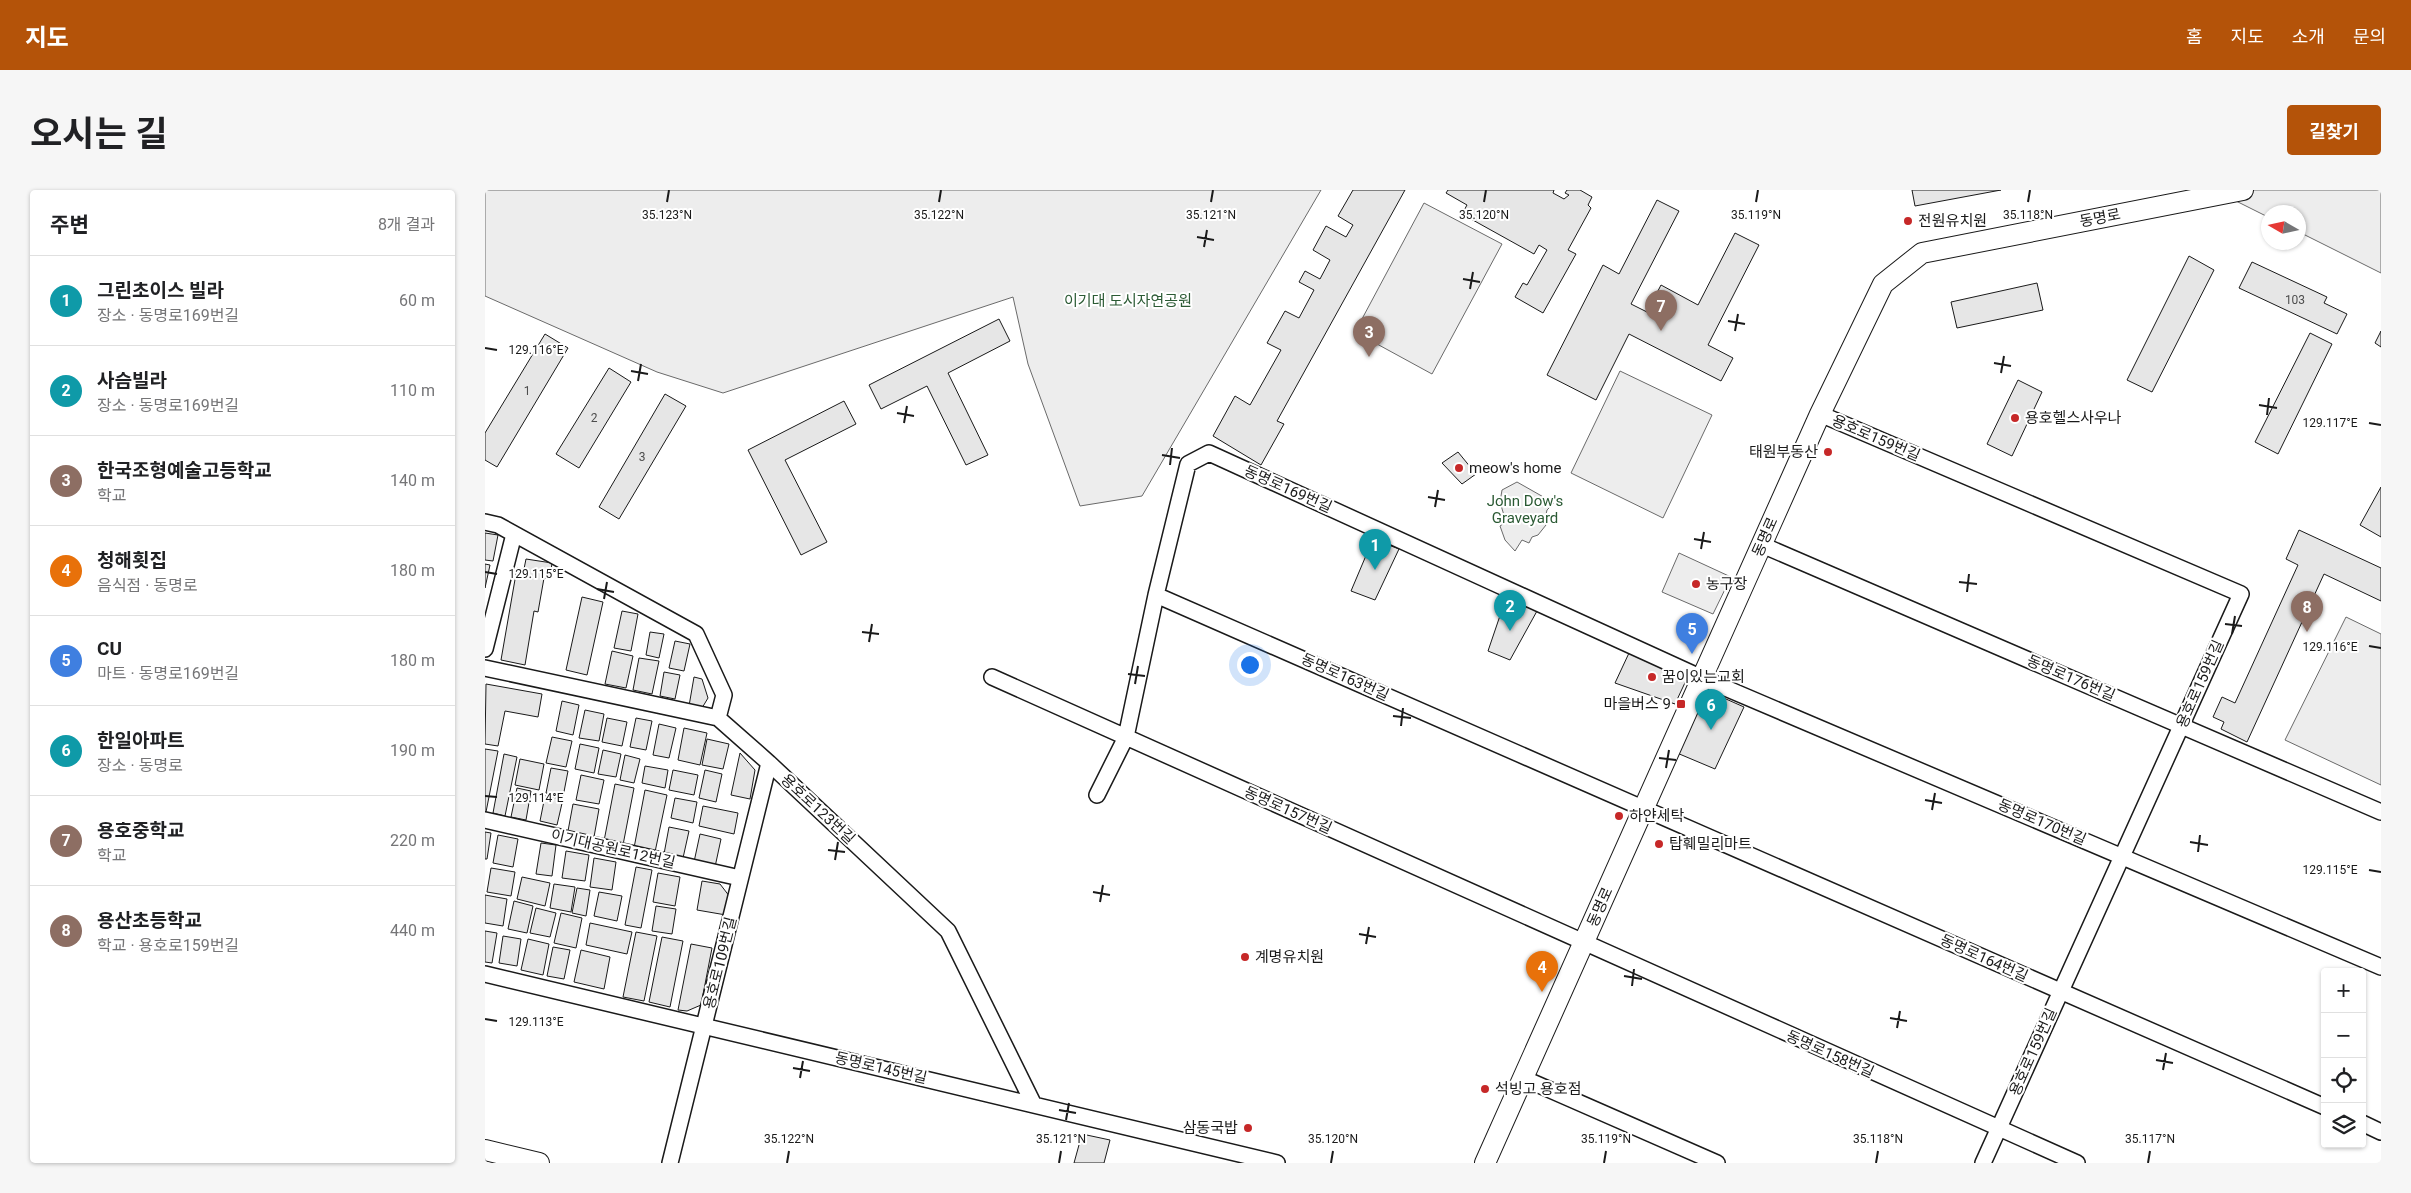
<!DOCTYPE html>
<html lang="ko">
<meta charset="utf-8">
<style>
:root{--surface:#fff;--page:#f6f6f6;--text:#202124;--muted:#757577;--line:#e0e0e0;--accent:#b45309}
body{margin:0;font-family:Roboto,"Noto Sans KR",sans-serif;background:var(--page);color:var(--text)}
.controls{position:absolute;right:15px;bottom:15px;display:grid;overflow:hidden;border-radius:5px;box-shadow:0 1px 4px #0004}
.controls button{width:45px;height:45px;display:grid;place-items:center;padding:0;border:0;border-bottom:1px solid var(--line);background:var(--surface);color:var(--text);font:25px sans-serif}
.compass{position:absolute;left:1776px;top:15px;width:45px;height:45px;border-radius:50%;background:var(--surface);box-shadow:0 1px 4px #0004;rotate:279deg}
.you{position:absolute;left:764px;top:474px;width:18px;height:18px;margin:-12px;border:4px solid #fff;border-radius:50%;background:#1a73e8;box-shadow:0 0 0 8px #1a73e833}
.badge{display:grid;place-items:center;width:32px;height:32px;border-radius:50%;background:var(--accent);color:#fff;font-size:16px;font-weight:700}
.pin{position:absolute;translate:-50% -41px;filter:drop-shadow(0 1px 2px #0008)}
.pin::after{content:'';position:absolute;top:26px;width:18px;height:15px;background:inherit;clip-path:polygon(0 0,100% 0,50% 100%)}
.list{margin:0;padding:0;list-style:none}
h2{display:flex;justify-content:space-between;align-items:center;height:65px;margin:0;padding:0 20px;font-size:21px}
h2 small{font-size:16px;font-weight:400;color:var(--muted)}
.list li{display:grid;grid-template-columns:32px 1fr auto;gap:15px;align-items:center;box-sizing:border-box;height:90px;padding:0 20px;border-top:1px solid var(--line)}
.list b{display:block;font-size:19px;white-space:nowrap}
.list p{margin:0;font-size:16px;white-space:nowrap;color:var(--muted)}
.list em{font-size:16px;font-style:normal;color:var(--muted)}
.icon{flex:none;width:28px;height:28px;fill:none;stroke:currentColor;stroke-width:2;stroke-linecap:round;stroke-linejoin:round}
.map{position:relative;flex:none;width:1896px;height:973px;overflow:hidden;border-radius:5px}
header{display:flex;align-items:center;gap:30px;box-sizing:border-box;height:70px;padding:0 25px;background:var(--accent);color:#fff}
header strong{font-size:24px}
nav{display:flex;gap:28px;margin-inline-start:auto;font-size:18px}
.intro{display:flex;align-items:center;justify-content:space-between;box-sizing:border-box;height:120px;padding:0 30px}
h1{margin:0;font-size:35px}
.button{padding:12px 22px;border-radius:5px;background:var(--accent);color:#fff;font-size:18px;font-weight:700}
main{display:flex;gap:30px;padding:0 30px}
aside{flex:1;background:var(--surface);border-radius:5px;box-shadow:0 1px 4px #0004}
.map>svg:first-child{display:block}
.green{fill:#ededed;stroke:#6a6a6a}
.building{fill:#e6e6e6;stroke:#1a1a1a}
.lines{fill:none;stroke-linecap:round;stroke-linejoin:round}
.street-casing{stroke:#1a1a1a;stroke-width:18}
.secondary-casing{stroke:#1a1a1a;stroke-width:22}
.street{stroke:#fff;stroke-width:15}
.secondary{stroke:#fff;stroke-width:20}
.ticks{fill:none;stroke:#1a1a1a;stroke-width:2}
.poi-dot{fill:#c62828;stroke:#fff;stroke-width:2}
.labels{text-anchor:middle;stroke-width:4;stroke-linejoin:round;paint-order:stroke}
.number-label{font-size:12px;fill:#4d4d4d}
.street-label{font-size:15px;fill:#1a1a1a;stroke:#fff}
.poi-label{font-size:15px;fill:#1a1a1a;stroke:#fff;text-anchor:start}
.park-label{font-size:15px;fill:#2b5a34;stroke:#fff}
.ticks-label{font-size:12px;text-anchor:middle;fill:#1a1a1a;stroke:#fff;stroke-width:4;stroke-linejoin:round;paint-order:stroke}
</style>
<header>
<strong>지도</strong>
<nav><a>홈</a><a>지도</a><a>소개</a><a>문의</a></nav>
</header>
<div class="intro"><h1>오시는 길</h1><a class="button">길찾기</a></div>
<main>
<aside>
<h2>주변<small>8개 결과</small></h2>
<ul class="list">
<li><span class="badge" style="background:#0f9aa8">1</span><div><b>그린초이스 빌라</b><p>장소 · 동명로169번길</p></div><em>60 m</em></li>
<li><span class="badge" style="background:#0f9aa8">2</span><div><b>사슴빌라</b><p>장소 · 동명로169번길</p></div><em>110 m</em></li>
<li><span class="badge" style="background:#8d6e63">3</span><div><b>한국조형예술고등학교</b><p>학교</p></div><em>140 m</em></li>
<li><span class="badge" style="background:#e8710a">4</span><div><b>청해횟집</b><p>음식점 · 동명로</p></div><em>180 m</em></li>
<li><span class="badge" style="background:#3f7fe0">5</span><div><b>CU</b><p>마트 · 동명로169번길</p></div><em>180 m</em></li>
<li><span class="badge" style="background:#0f9aa8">6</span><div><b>한일아파트</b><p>장소 · 동명로</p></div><em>190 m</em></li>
<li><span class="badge" style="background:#8d6e63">7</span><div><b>용호중학교</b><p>학교</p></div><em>220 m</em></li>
<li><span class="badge" style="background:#8d6e63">8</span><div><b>용산초등학교</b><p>학교 · 용호로159번길</p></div><em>440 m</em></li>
</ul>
</aside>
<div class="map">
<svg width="1896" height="973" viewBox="0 0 1896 973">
<rect width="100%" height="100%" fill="#fff"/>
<!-- green -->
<path class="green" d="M0,0H836L657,306L595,316L543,174L528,107L238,203L172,182L0,106Z
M1729,0H1896V83L1814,42V22H1784L1783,27Z
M939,13L1017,54L947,184L870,142Z
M1135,181L1227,225L1178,328L1086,283Z
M1032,292L1069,313L1062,320L1059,333L1061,335L1053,345L1047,347L1044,353L1037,350L1030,361L1020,350L1015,336L1021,332L1015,312L1017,300Z
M1194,363L1246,387L1228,424L1177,402Z
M1861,427L1896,444V595L1800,550Z"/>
<!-- building -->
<path class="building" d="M868,0H920L792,231L799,234L776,275L728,246L750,206L765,215L796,160L782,153L800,121L814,128L829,100L814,92L820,81L835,89L845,70L828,60L841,36L861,47L868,35L853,26Z
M963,0H1069L1068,3L1079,9L1084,5L1080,3L1082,0H1095L1107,7L1103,15L1106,18L1083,60L1091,64L1058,123L1030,107L1038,93L1042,95L1062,60L1054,55L1049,64L977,24L982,15L961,3Z
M1427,0H1516L1430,16Z
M1172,10L1194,21L1146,114L1162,122L1176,95L1213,115L1250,43L1274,55L1223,155L1248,168L1236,191L1144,144L1111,210L1062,185L1118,75L1134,84Z
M1704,66L1729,80L1667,202L1642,190Z
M1767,72L1842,107L1839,113L1862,124L1852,144L1754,98Z
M1552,93L1558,120L1472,138L1466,112Z
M514,129L525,151L463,183L503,265L481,275L442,196L396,219L384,195Z
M1896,141V157L1890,153Z
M1825,143L1847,154L1793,264L1770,252Z
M60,144L83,158L12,277L0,270V243Z
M124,178L146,192L94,278L71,264Z
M1533,190L1557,202L1527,266L1502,254Z
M180,204L201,216L134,329L114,317Z
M359,211L371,234L300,270L342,352L316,365L263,260Z
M973,262L991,284L977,294L957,273Z
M1896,297V347L1875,335Z
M1814,340L1896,378V411L1839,384L1762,552L1736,539L1739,532L1728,527L1737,507L1750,513L1813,375L1801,369Z
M0,343L13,345L8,371L0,370Z
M888,349L914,359L890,410L866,401Z
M41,369L67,373L65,388H59L53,422L49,421L40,475L16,470L32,378L39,379Z
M0,374L5,375L0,398Z
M97,407L118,412L102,485L81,480Z
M1021,408L1052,421L1025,470L1003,461Z
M137,421L153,424L146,461L129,458Z
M165,442L179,444L174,468L161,465Z
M190,451L205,454L199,481L184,478Z
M127,461L148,466L141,498L120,494Z
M1144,463L1205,482L1190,514L1130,493Z
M154,468L174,471L167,504L148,500Z
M179,482L195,485L190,509L175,506Z
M209,487L217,489L223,508L217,518L204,516Z
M1,494L57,504L53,527L20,521L13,556L0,554Z
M1223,501L1259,517L1230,579L1192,563Z
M77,511L94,515L88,545L71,541Z
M100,520L119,524L114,551L94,548Z
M122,528L142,532L137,556L117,552Z
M151,528L167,531L161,560L145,557Z
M174,534L191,538L184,568L168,565Z
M199,538L222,543L215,575L193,570Z
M67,547L87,551L81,577L61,573Z
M222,549L244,554L238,579L217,575Z
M95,554L114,558L109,583L90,579Z
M0,559L13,561L1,622L0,621Z
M118,560L136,564L131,587L113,584Z
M255,563L270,580L265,609L246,605Z
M19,564L32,567L20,626L8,623Z
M140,565L155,569L149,593L135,590Z
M35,569L59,574L54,600L30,595Z
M160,576L183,580L180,598L157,593Z
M66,578L83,581L78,607L61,603Z
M188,580L213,585L209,605L184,600Z
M220,580L237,584L231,612L214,608Z
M96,585L119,590L114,614L91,610Z
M130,594L149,598L138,655L119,651Z
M32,598L46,601L41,630L26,627Z
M160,600L182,605L170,662L149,658Z
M60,606L78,609L72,635L55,631Z
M190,608L212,612L208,633L186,628Z
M88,614L114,619L109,647L83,641Z
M218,616L253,623L249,644L214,636Z
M184,637L204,641L198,668L179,664Z
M0,642L6,643L2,669H0Z
M215,644L236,649L230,677L209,672Z
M13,645L33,649L28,677L8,673Z
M56,653L71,655L67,686L51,684Z
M81,661L104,665L100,691L77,688Z
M109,668L131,672L127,700L105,697Z
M151,677L167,680L156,738L140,735Z
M6,678L30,682L26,706L2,702Z
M173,683L195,687L190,716L168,712Z
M37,687L65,693L60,716L32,709Z
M217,691L235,694L245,707L241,725L212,720Z
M69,694L90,697L86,722L65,718Z
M92,698L105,700L101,726L87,723Z
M114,702L137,706L132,731L109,726Z
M0,705L22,709L18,736L0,733Z
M29,711L48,716L42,743L23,739Z
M171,716L191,719L187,744L167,741Z
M51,718L71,723L65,747L45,743Z
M76,723L97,728L91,758L69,753Z
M105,733L147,742L142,764L101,755Z
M0,741L12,743L7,773L0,772Z
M151,742L172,746L159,811L138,807Z
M18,746L36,749L32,776L14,773Z
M177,747L198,751L185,817L164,812Z
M43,749L64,754L58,785L36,780Z
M206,754L227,758L216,815L202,821L193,820Z
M68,757L85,760L79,789L62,786Z
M96,760L125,767L119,799L89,792Z
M597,944L625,950L619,973H589Z"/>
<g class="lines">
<defs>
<path id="street" d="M1335,224L1756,404L1498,973
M0,332L13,335L211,444L239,505L233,528
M1277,355L1896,622
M671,405L1840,917
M0,459L29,344
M0,478L233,528L284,573L463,741L549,915
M507,487L1592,973
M612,605L641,547L671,405L703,274L724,263L1217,488L1896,777
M0,630L255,688
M0,784L792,973
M1038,888L1232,973
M1877,933L1896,942
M185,973L284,573"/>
<path id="secondary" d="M0,960L54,973
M1000,973L1335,224L1398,94L1437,63L1758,0"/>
</defs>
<!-- street casing -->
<use href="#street" class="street-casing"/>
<!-- secondary casing -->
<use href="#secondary" class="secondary-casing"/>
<!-- street -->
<use href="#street" class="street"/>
<!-- secondary -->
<use href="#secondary" class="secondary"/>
</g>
<!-- ticks -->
<path class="ticks" d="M182,12L184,0M454,12L456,0M726,12L728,0M999,12L1001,0M1271,12L1273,0M1543,12L1545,0M712,47L729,50M719,57L722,40M978,89L995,92M985,99L988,82M1243,131L1260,134M1250,141L1253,124M0,158L12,160M1509,173L1526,176M146,181L163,184M1516,183L1519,166M153,191L156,174M1774,215L1792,218M412,223L429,226M1782,225L1784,208M419,233L422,216M1884,233L1896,235M677,265L695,268M685,275L687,258M943,307L960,310M950,317L953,300M1209,349L1226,352M1216,359L1219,342M0,382L12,384M1474,392L1492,394M112,399L129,402M1482,402L1484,384M119,409L122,392M1740,434L1757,436M377,442L394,444M1747,444L1750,426M384,452L387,434M1884,456L1896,458M643,484L660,486M650,494L653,476M908,526L926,528M916,536L918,518M1174,568L1191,570M1181,578L1184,560M0,606L12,607M1440,610L1457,613M1447,620L1450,603M1705,652L1723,655M343,660L360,662M1713,662L1715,645M350,670L353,652M1884,680L1896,682M608,702L625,705M615,712L618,695M874,744L891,747M881,754L884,737M1139,786L1157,789M1147,796L1149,779M1405,828L1422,831M0,829L12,831M1412,838L1415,821M1671,870L1688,873M308,878L325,881M1678,880L1681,863M315,888L318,871M574,920L591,923M581,930L584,913M302,973L304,961M574,973L576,961M846,973L848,961M1119,973L1121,961M1391,973L1393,961M1663,973L1665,961"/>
<!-- markers -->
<g class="poi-dot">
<circle cx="1423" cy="31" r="5"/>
<circle cx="1530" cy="228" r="5"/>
<circle cx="1343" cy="262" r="5"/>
<circle cx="974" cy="278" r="5"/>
<circle cx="1211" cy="394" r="5"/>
<circle cx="1167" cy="487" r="5"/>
<rect x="1191" y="509" width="10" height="10" rx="2.5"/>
<circle cx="1134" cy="626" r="5"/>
<circle cx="1174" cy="654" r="5"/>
<circle cx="760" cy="767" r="5"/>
<circle cx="1000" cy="899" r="5"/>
<circle cx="763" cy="938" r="5"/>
</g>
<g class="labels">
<!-- number labels -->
<g class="number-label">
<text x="1810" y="114">103</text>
<text x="42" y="205">1</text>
<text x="109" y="232">2</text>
<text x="157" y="271">3</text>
</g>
<!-- street labels -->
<g class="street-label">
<text transform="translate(1615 28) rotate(-11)" y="5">동명로</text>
<text transform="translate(1391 248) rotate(23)" y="5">용호로159번길</text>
<text transform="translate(803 299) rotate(24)" y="5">동명로169번길</text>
<text transform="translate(1280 347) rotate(-66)" y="5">동명로</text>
<text transform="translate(860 487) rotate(24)" y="5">동명로163번길</text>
<text transform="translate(1586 488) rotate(23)" y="5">동명로176번길</text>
<text transform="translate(1715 494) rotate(-66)" y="5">용호로159번길</text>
<text transform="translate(333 619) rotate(43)" y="5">용호로123번길</text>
<text transform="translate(803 620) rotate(24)" y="5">동명로157번길</text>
<text transform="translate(1557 632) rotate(23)" y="5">동명로170번길</text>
<text transform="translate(128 659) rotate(13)" y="5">이기대공원로12번길</text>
<text transform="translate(1115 717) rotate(-66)" y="5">동명로</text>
<text transform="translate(1499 768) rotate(24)" y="5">동명로164번길</text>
<text transform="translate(235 773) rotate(-76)" y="5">용호로109번길</text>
<text transform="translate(1548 862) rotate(-66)" y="5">용호로159번길</text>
<text transform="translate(1345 864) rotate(24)" y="5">동명로158번길</text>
<text transform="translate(396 878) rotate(13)" y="5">동명로145번길</text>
</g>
<!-- poi labels -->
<g class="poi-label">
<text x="1433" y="36">전원유치원</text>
<text x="1540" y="233">용호헬스사우나</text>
<text x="1333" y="267" text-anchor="end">태원부동산</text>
<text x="984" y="283">meow's home</text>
<text x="1221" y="399">농구장</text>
<text x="1177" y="492">꿈이있는교회</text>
<text x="1186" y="519" text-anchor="end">마을버스 9</text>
<text x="1144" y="631">하얀세탁</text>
<text x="1184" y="659">탑훼밀리마트</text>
<text x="770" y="772">계명유치원</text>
<text x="1010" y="904">석빙고 용호점</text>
<text x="753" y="943" text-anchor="end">삼동국밥</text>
</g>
<!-- park labels -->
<g class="park-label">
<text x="643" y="116">이기대 도시자연공원</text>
<text x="1040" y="316">John Dow's<tspan x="1040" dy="17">Graveyard</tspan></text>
</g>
</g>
<g class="ticks-label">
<text x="182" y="29">35.123°N</text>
<text x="454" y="29">35.122°N</text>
<text x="726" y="29">35.121°N</text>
<text x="999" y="29">35.120°N</text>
<text x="1271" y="29">35.119°N</text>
<text x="1543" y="29">35.118°N</text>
<text x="51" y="164">129.116°E</text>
<text x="1845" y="237">129.117°E</text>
<text x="51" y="388">129.115°E</text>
<text x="1845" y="461">129.116°E</text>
<text x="51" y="612">129.114°E</text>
<text x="1845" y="684">129.115°E</text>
<text x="51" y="836">129.113°E</text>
<text x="304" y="953">35.122°N</text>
<text x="576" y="953">35.121°N</text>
<text x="848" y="953">35.120°N</text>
<text x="1121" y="953">35.119°N</text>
<text x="1393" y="953">35.118°N</text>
<text x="1665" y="953">35.117°N</text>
</g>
</svg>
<div class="controls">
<button>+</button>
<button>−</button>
<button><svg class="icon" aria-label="locate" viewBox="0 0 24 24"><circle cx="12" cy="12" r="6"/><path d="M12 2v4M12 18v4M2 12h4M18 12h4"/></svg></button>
<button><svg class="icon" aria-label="layers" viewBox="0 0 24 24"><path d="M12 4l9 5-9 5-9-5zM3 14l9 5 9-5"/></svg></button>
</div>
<svg class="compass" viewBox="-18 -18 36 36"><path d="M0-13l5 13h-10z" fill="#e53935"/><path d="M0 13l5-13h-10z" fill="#757577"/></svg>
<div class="you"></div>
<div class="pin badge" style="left:890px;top:380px;background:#0f9aa8">1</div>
<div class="pin badge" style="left:1025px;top:441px;background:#0f9aa8">2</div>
<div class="pin badge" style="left:884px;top:167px;background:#8d6e63">3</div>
<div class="pin badge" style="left:1057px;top:802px;background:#e8710a">4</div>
<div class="pin badge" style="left:1207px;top:464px;background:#3f7fe0">5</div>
<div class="pin badge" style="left:1226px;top:540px;background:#0f9aa8">6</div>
<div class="pin badge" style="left:1176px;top:141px;background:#8d6e63">7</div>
<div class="pin badge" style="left:1822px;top:442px;background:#8d6e63">8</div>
</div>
</main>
